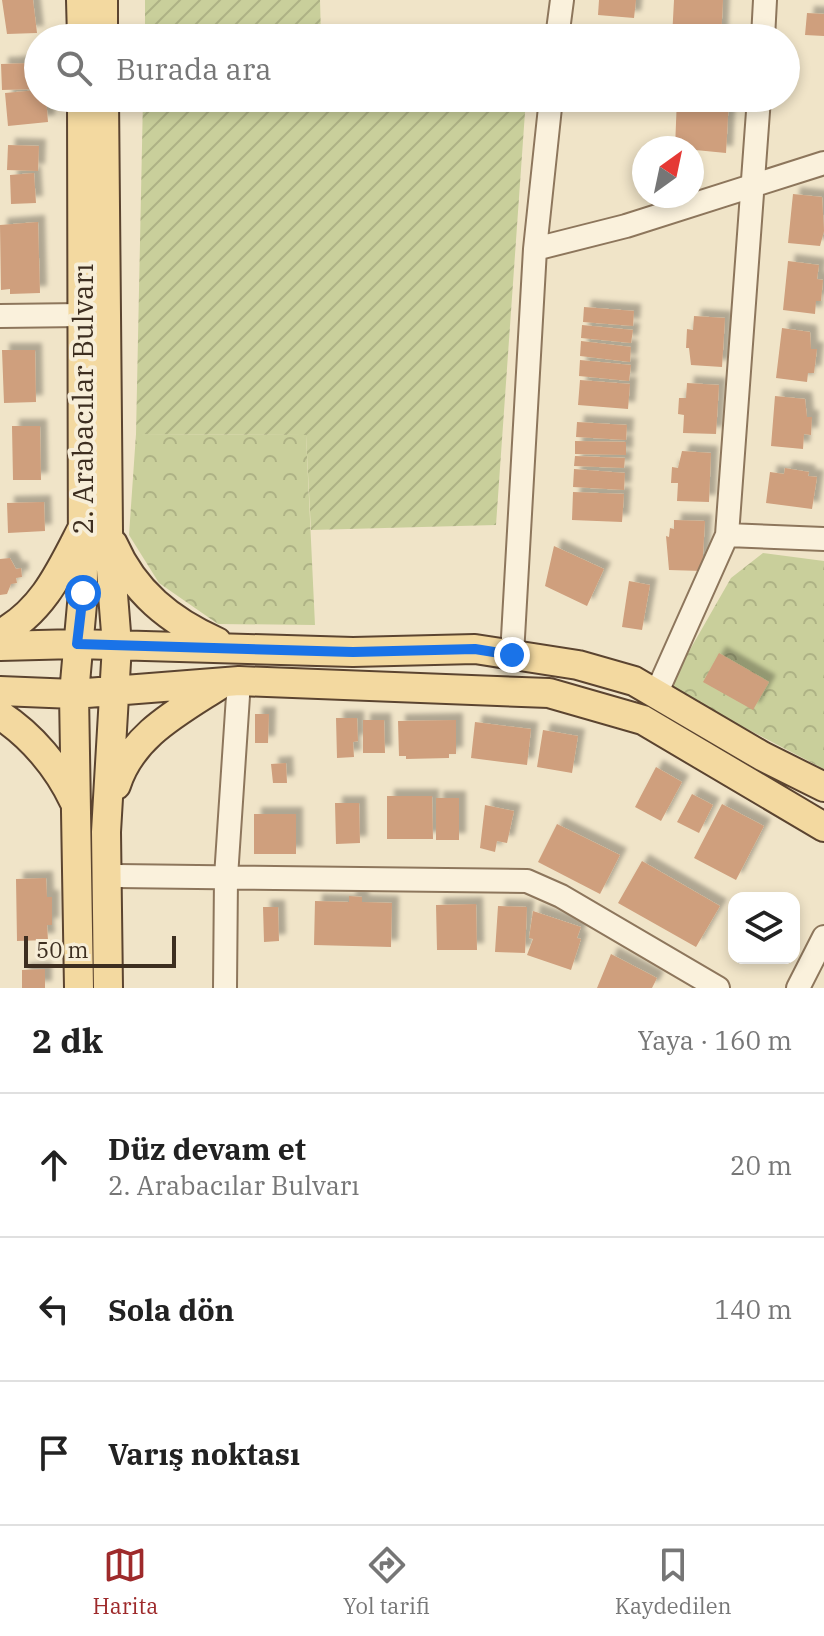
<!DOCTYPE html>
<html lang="tr">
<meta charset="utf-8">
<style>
:root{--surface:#fff;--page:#f2f2f2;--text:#222;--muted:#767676;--line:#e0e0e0;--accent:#9e2a2b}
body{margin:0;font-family:"IBM Plex Serif",serif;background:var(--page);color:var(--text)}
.controls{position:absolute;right:24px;bottom:24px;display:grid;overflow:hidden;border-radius:16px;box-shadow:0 4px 12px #0003}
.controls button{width:72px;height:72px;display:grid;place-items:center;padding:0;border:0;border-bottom:2px solid var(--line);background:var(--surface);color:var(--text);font:40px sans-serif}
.compass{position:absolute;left:632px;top:136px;width:72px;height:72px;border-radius:50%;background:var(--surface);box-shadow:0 4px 12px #0003;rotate:33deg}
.scale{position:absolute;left:24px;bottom:20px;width:152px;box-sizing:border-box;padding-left:8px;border:4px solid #3d2e20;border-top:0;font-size:22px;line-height:28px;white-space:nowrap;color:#3d2e20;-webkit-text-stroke:6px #f7eed8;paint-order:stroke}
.stop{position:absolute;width:24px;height:24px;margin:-18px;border:6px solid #1a73e8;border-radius:50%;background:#fff}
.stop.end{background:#1a73e8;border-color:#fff;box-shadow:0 2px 8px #0008}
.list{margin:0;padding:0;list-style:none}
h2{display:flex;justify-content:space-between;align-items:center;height:104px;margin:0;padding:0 32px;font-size:34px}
h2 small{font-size:26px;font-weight:400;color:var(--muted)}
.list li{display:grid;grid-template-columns:52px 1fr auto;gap:24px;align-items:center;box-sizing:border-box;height:144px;padding:0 32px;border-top:2px solid var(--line)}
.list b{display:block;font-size:30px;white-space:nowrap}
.list p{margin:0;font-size:26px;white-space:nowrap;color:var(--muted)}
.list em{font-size:26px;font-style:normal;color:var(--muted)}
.icon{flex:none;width:44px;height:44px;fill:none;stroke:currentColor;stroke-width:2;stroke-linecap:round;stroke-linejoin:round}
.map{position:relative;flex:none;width:824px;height:988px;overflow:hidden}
.search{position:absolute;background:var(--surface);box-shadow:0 4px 12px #0003;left:24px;right:24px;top:24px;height:88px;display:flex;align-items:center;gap:20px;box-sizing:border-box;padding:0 28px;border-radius:44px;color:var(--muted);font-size:30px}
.sheet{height:536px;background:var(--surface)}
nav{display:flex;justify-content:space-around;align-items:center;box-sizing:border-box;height:112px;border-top:2px solid var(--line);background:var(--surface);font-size:22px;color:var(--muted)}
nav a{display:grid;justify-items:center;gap:4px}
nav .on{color:var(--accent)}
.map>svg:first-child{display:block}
.park{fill:url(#park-crowns)}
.garden{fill:url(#garden-furrows)}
.building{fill:#cf9f7d;filter:url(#shadow)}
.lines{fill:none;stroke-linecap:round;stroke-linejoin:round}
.minor-casing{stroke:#8d765c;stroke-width:26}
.major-casing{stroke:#5b4430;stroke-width:32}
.minor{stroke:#faf1dc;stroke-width:22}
.major{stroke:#f3d9a0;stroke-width:28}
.route{stroke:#1a73e8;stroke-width:10}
.labels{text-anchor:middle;stroke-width:8;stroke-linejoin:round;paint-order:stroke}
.street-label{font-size:28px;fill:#3d2e20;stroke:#f7eed8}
</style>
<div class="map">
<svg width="824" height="988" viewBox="0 0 824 988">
<defs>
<pattern id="park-crowns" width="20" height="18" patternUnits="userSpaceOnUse" patternTransform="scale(2)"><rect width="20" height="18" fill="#c9cf9b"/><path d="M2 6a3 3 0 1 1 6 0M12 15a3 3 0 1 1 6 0" fill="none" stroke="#aeb285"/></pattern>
<pattern id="garden-furrows" width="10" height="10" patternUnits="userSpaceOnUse" patternTransform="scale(2)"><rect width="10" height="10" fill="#c9cf9b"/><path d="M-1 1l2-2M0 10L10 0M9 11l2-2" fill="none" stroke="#aeb285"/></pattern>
<filter id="shadow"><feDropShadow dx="7" dy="-7" stdDeviation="2" flood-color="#0004"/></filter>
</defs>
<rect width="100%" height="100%" fill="#f0e4c8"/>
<!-- park -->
<path class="park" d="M136,434L306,435L315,625L218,624L159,583L129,535Z
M763,553L824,561V769L668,688L731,578Z"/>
<!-- garden -->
<path class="garden" d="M145,0H320L321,38H145Z
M143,98H526L496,525L311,530L306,435L136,434Z"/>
<!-- building -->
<path class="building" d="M2,0H33L37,33L7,34Z
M599,0H636L634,18L598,15Z
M674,0H723L721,38H672Z
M807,13L824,14V36L805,35Z
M34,63L35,89L2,90L1,64Z
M38,90V98H46L48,122L8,126L5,93Z
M677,98H729L726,153L675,148Z
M8,145L39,146L38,171L7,170Z
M34,173L36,203L11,204L10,175Z
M793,194L822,197L824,231L820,246L788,243Z
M38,222L40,293L10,294V289L1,290L0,225Z
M788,261L819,265L817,279L823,280L821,301H816L815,314L783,310Z
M584,307L634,311L633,326L583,322Z
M694,316L725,318L722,367L691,365L689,348H686L687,329L693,330Z
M582,325L633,330L631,343L581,338Z
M782,328L810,332L811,349H817L814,373H808L807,382L776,378Z
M581,341L631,347L630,362L580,356Z
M2,350H35L36,402L4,403Z
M580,360L631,365L629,381L579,376Z
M580,380L630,384L628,409L578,405Z
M687,383L719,385L716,434L683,433L684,415L678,414L679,398H686Z
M775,396L805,399L807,417H812L811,435L804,434L803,449L771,446Z
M577,422L627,425L626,440L576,437Z
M12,426H40L41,480H13Z
M575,441L626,442V455L575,454Z
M682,451L711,453L709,502L677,501L678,483H671L672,467L678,468Z
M575,456L625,458L624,468L574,466Z
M785,468L809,472L808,476L817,477L812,509L766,503L770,472L784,474Z
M574,469L625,473L624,490L573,487Z
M573,492L624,494L622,522L572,520Z
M44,502L45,531L8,533L7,503Z
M674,520L705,521L702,571L669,570L666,536L669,537L670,528L674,529Z
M554,546L604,569L587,606L545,586Z
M10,558L16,569L21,568L22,577L16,578L17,583L11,584L7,594L0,595V559Z
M629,581L650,585L642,630L622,627Z
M719,653L769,682L753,710L703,682Z
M255,714H269L268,743H255Z
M336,718H357L358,741L353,742L354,757L337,758Z
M363,720H384L385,753H363Z
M456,720V754H449V758L406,759V756H399L398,721Z
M475,722L531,729L527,765L471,758Z
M543,730L578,736L572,773L537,767Z
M286,763L287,783H273L271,764Z
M656,767L682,782L661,821L635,807Z
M692,794L713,805L699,833L677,822Z
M387,796H432L433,839H387Z
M436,798H459V840H436Z
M335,803H359L360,843L336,844Z
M722,804L764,826L736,880L694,858Z
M485,805L514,811L507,843L497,841L495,852L480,848Z
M254,814H296V854H254Z
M557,824L620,855L600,894L538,862Z
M642,861L720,906L696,947L618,903Z
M46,878L47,897H52V925H47L48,940L17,941L16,879Z
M349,896L362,897V902L392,903L391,947L314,945L315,901L349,902Z
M476,904L477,950H437L436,905Z
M498,906L527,907L525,953L495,952Z
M263,907H278L279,941L264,942Z
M533,911L581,927L577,938L581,939L571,970L527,955L533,939L529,938Z
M611,954L657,978L652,988H597Z
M45,969V988H22V970Z"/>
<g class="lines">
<defs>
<path id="minor" d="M557,38L562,0
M763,38L765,0
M535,249L551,98
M0,316L82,315
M727,535L824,539
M512,655L535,249L626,226L824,163
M656,694L727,535L759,98
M118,876L527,881L561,896L718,988
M225,988L226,877L239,681
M798,988L824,937"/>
<path id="major" d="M81,0L82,38
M103,0V38
M104,98L108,532L117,645L106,832L108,988
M113,544C134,592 170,621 217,642
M0,634C42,612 60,572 81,531
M0,646L77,644L353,652L475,649L578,665L634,681L762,756L824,787
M0,691L74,694L239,681L549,693L643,720L824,827
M0,715C32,736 58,767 74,801
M116,785C132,735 178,712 221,684
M79,988L74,694L83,593L82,98"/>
</defs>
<!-- minor casing -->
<use href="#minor" class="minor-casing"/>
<!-- major casing -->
<use href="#major" class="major-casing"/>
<!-- minor -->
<use href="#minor" class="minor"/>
<!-- major -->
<use href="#major" class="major"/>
</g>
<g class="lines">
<!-- route -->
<path class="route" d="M83,593L77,644L353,652L475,649L512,655"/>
</g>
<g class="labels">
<!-- street labels -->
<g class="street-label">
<text transform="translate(83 399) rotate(-90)" y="10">2. Arabacılar Bulvarı</text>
</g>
</g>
</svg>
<div class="controls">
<button><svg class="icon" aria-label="layers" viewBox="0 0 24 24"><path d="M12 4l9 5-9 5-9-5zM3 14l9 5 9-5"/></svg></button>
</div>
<svg class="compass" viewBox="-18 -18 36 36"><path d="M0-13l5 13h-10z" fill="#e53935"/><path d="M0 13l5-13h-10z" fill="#767676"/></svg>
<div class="scale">50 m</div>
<div class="stop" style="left:83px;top:593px"></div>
<div class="stop end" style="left:512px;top:655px"></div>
<div class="search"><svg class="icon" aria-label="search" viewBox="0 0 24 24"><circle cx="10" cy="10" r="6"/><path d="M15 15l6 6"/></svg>Burada ara</div>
</div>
<section class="sheet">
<h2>2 dk<small>Yaya · 160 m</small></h2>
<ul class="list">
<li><svg class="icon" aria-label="ahead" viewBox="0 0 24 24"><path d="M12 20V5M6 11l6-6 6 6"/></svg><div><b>Düz devam et</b><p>2. Arabacılar Bulvarı</p></div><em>20 m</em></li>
<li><svg class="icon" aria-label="left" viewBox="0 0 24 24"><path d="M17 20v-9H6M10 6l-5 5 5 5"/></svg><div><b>Sola dön</b></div><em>140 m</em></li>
<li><svg class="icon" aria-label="arrive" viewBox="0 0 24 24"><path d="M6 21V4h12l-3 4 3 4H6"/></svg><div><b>Varış noktası</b></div></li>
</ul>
</section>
<nav>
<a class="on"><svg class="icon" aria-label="map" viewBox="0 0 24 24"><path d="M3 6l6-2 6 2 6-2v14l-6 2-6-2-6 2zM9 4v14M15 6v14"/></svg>Harita</a>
<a><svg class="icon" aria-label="directions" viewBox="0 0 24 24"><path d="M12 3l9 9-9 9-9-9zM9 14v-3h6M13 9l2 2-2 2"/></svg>Yol tarifi</a>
<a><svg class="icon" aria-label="saved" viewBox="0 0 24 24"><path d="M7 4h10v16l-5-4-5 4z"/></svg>Kaydedilen</a>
</nav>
